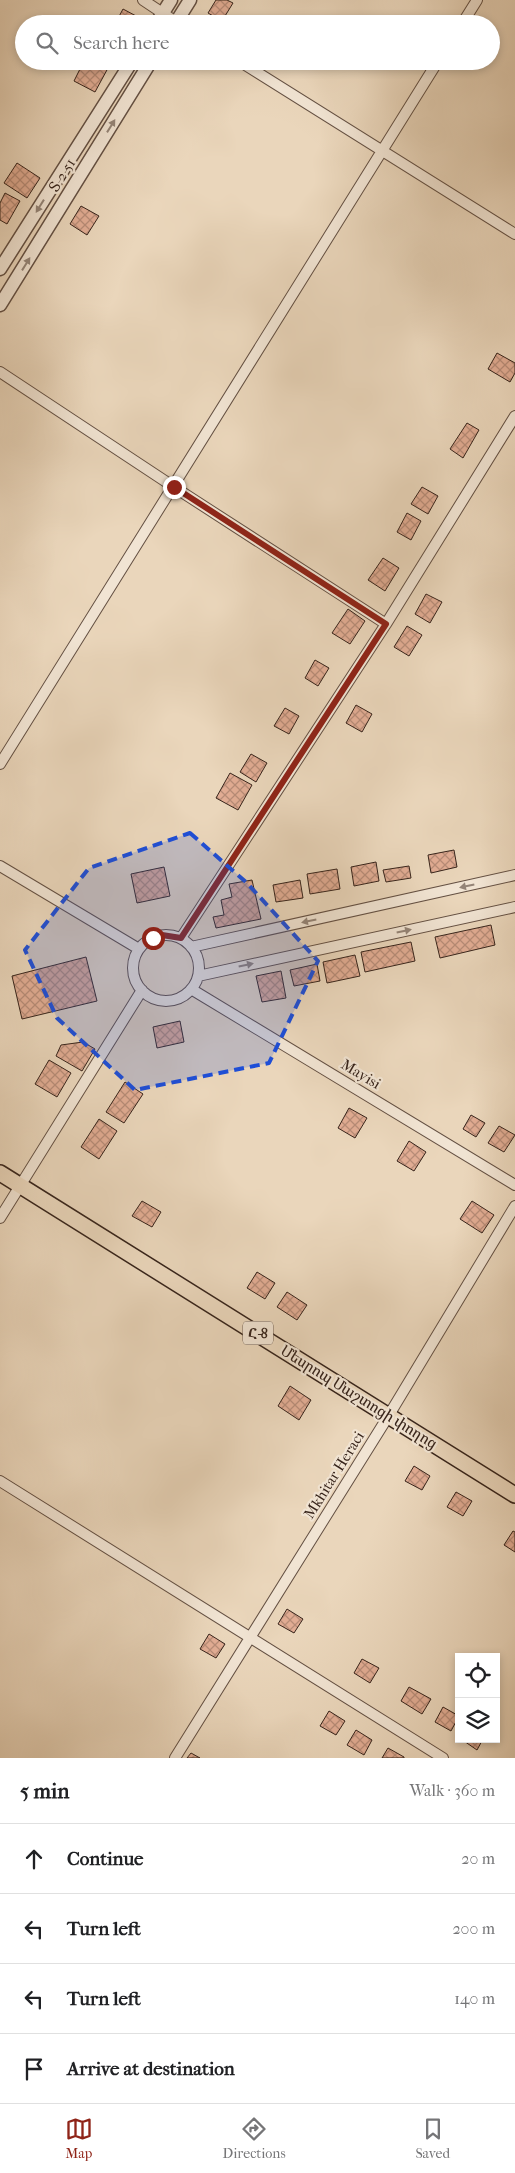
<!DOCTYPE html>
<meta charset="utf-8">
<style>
:root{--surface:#fff;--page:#f6f6f6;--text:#202124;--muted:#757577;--line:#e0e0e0;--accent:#8f2418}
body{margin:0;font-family:"IM FELL French Canon","Noto Serif Armenian",serif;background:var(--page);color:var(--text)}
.controls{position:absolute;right:15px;bottom:15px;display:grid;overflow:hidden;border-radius:0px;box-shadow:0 2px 8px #0003}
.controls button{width:45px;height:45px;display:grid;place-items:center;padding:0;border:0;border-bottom:1px solid var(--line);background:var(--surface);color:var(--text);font:25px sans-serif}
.stop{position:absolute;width:15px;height:15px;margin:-11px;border:4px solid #8f2418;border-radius:50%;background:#fff}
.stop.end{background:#8f2418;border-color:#fff;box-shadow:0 1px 5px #0008}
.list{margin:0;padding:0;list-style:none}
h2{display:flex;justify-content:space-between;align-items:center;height:65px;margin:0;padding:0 20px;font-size:21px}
h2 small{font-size:16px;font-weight:400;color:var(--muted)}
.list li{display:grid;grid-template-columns:32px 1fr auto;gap:15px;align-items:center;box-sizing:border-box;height:70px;padding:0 20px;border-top:1px solid var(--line)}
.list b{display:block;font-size:19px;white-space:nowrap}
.list em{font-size:16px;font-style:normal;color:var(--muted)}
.icon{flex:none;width:28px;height:28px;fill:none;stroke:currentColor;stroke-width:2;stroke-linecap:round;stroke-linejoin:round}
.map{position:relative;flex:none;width:515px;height:1758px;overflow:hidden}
.search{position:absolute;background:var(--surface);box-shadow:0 2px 8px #0003;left:15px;right:15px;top:15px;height:55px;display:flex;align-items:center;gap:12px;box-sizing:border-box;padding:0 18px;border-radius:28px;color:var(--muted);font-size:19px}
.sheet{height:345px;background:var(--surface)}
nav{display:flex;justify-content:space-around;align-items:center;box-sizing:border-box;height:70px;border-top:1px solid var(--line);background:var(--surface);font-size:14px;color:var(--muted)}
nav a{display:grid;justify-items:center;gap:2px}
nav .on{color:var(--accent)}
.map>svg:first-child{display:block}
.building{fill:url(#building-cross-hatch);stroke:#37241b}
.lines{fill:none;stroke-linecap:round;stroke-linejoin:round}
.minor-casing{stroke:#645043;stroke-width:12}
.tertiary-casing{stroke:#645043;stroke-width:15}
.primary-casing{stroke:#37241b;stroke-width:18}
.minor{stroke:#f1e4d3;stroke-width:10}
.tertiary{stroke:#f1e4d3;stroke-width:12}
.primary{stroke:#ead6bb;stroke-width:15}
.oneway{fill:#948477}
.route{stroke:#8f2418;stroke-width:6}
.marked{fill:#1d4ed8;fill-opacity:0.2;stroke:#1d4ed8;stroke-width:4;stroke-dasharray:10 6;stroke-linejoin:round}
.labels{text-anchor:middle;stroke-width:4.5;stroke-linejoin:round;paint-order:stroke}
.shield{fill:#f1e4d3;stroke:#6f5e52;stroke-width:1}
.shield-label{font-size:14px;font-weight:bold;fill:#37241b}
.street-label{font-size:15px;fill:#37241b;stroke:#f1e4d3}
</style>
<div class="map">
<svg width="515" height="1758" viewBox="0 0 515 1758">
<defs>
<pattern id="building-cross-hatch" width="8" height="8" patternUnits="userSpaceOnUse" patternTransform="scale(1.25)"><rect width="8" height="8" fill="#e1ac93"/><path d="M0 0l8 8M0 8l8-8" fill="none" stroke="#b78c77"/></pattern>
</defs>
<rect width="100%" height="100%" fill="#ead6bb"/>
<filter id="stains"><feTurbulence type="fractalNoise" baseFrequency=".004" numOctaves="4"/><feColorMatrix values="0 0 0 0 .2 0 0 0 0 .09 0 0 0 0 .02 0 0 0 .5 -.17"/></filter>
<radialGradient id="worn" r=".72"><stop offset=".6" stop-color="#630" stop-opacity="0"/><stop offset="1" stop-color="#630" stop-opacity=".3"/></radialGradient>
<!-- building -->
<path class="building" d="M216,0H227L233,3L222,21L208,13Z
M123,9L138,17L134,24H115Z
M84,61H95L108,68L95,92L74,81Z
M17,163L40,178L27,198L4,183Z
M5,193L20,201L7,224L0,220V203Z
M81,206L99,216L87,235L70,224Z
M497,353L515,363V373L510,382L488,369Z
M467,423L479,430L463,458L450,449Z
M422,487L438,496L428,514L411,504Z
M407,513L421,521L411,540L397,532Z
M383,558L399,568L385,591L368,580Z
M426,594L442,602L430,623L415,614Z
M348,609L365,621L350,644L332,633Z
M407,626L422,635L409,656L394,647Z
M315,660L329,668L318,686L305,678Z
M356,705L372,714L362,732L346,723Z
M285,708L299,716L289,734L274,726Z
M251,754L267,763L256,782L240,772Z
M230,773L252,785L238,810L216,798Z
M454,850L457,867L431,873L428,855Z
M376,862L379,881L354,886L351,867Z
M409,866L411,878L386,882L383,870Z
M164,867L170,896L137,903L131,874Z
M337,869L340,889L310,894L307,874Z
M252,880L261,919L216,928L213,917L224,915L221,900L232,897L229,884Z
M300,880L303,898L276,902L273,885Z
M491,925L495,945L440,958L435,937Z
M411,942L415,961L365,972L361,952Z
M355,955L360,976L327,983L323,962Z
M86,957L97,1001L22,1019L12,976Z
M317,964L320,981L294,986L290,970Z
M281,971L286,998L262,1002L256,976Z
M180,1021L184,1042L157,1048L153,1027Z
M83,1042L95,1049L82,1071L56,1056L61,1045Z
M49,1060L71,1073L57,1097L35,1084Z
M125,1082L143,1094L124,1123L106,1112Z
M349,1108L367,1118L355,1138L338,1128Z
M471,1115L485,1123L476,1137L463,1129Z
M99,1119L117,1131L99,1159L81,1147Z
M499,1126L515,1135L504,1152L488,1143Z
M409,1141L426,1152L414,1171L397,1161Z
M142,1201L161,1212L152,1227L132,1216Z
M472,1201L494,1215L482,1233L460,1219Z
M257,1272L275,1283L265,1299L247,1288Z
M287,1292L307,1305L297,1320L277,1307Z
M290,1386L311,1400L299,1420L278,1406Z
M414,1466L430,1476L422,1490L405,1481Z
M456,1492L472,1501L463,1516L447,1507Z
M513,1531L515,1532V1552L504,1545Z
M287,1609L303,1619L294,1633L278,1624Z
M209,1634L225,1644L216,1658L200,1649Z
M362,1659L379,1668L370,1683L354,1673Z
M409,1687L431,1699L422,1714L401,1701Z
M443,1707L459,1716L451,1731L435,1722Z
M329,1711L345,1721L336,1735L320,1726Z
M356,1730L372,1740L364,1755L347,1745Z
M461,1739H483L477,1750Z
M388,1748L404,1757V1758H382Z
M191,1753L200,1758H187Z"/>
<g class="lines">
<defs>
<path id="minor" d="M143,0L179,24
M462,24L477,0
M239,61L515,234
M0,372L174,487L386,624
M0,764L438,61
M0,866L139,949
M133 968a33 33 0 1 1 66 0a33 33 0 1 1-66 0Z
M181,938L386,624L515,416
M191,947L515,875
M198,976L515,907
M191,989L515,1185
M0,1218L142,990
M0,1481L443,1758
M175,1758L389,1415L515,1206"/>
<path id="tertiary" d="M156,24L171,0
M175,24L190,0
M0,269L132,61
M0,305L151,61"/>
<path id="primary" d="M0,1173L515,1495"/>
</defs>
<!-- minor casing -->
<use href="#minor" class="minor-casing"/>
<!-- tertiary casing -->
<use href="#tertiary" class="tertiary-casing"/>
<!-- primary casing -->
<use href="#primary" class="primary-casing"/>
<!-- minor -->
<use href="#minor" class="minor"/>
<!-- tertiary -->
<use href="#tertiary" class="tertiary"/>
<!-- primary -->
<use href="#primary" class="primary"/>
</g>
<!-- one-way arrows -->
<defs><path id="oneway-solid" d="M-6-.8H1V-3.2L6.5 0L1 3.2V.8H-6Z" transform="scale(1.25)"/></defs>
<g class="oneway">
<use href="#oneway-solid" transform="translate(111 126) rotate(-58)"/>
<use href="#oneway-solid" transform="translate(40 206) rotate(122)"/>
<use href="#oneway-solid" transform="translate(26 264) rotate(-58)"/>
<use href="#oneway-solid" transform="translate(467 886) rotate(168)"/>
<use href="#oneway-solid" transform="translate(309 921) rotate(168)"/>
<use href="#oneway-solid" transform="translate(404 931) rotate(-12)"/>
<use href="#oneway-solid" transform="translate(246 965) rotate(-12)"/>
</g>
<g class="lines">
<!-- route -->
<path class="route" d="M153,938L162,935L181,938L386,624L174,487"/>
</g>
<!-- marked area -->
<path class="marked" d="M190,833L247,883L318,961L269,1063L135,1090L57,1018L25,950L89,868Z"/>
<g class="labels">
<!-- shield labels -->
<rect class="shield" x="243" y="1321.5" width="30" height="23" rx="4"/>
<g class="shield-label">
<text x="258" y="1338">Հ-8</text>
</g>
<!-- street labels -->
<g class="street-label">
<text transform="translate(62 175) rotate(-58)" y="5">Տ-2-51</text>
<text transform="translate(361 1074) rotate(31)" y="5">Mayisi</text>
<text transform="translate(359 1397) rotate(32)" y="5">Մեսրոպ Մաշտոցի փողոց</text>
<text transform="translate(334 1475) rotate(-58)" y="5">Mkhitar Heraci</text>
</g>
</g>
<rect width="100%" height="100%" filter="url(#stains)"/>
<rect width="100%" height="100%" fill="url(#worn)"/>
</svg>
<div class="controls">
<button><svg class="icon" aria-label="locate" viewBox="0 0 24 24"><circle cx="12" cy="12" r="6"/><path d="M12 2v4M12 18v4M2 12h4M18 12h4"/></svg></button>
<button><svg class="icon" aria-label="layers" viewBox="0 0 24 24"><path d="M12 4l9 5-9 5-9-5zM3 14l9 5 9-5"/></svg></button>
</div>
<div class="stop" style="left:153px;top:938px"></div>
<div class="stop end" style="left:174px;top:487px"></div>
<div class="search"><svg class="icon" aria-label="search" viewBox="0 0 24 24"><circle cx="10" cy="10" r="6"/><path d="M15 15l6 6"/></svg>Search here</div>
</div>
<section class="sheet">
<h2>5 min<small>Walk · 360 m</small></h2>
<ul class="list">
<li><svg class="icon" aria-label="ahead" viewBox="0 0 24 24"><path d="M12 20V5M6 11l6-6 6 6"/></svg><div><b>Continue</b></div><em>20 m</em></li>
<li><svg class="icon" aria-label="left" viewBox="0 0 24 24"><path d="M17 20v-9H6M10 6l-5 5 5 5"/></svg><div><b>Turn left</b></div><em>200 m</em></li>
<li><svg class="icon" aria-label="left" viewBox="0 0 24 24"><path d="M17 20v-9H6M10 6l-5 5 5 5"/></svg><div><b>Turn left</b></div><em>140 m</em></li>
<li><svg class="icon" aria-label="arrive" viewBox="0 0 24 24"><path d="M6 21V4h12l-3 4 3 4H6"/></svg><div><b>Arrive at destination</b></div></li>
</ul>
</section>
<nav>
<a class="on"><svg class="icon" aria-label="map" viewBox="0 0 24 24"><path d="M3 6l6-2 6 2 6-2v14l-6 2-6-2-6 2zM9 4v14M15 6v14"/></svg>Map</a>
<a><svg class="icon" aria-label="directions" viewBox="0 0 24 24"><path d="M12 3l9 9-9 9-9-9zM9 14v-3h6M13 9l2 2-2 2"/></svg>Directions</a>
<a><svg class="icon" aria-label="saved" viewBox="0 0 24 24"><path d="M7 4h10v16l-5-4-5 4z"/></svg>Saved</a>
</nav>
